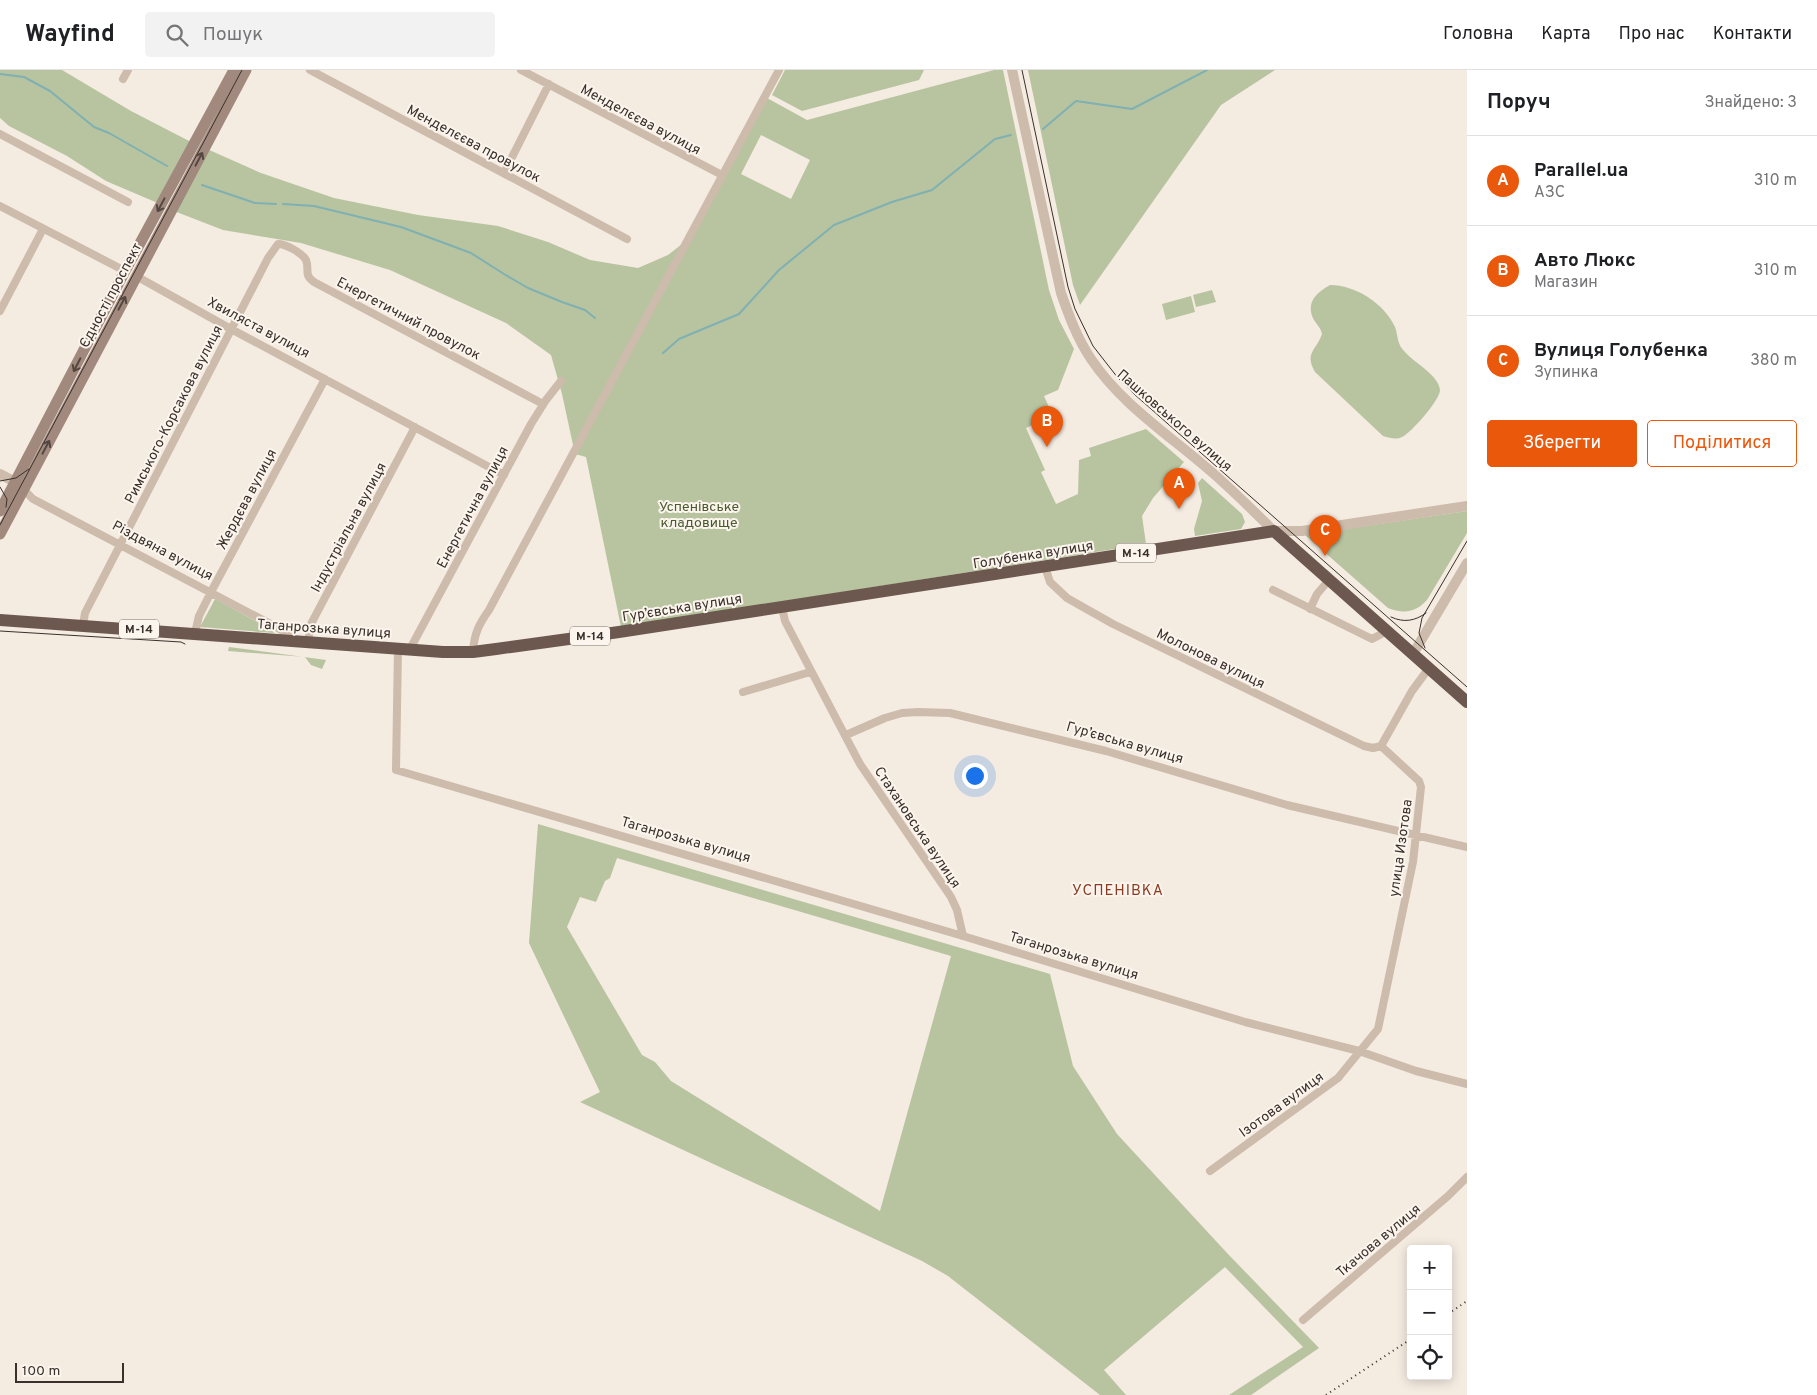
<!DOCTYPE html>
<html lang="uk">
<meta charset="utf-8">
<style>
:root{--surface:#fff;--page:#f2f2f2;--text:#202124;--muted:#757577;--line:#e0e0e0;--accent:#ea580c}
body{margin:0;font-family:Overpass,sans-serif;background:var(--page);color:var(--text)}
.controls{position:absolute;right:15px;bottom:15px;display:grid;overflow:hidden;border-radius:5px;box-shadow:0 2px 12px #0003}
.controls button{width:45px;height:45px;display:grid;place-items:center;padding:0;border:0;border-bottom:1px solid var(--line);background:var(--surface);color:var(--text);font:25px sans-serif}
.scale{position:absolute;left:15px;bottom:12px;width:109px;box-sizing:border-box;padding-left:5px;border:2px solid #3b302b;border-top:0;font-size:14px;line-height:18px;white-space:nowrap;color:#3b302b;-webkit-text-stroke:4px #fbf5ee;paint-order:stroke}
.you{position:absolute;left:974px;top:705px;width:18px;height:18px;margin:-12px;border:4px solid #fff;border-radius:50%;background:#1a73e8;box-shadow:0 0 0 8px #1a73e833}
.badge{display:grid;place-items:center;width:32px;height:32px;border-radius:50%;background:var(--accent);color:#fff;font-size:16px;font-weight:700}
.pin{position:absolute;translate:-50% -41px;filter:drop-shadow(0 1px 2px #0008)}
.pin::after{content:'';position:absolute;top:26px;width:18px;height:15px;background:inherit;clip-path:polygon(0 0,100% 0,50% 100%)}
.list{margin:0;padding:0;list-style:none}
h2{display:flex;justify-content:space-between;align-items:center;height:65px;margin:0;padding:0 20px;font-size:21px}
h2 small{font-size:16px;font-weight:400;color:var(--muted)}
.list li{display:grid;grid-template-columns:32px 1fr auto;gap:15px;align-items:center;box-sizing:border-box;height:90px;padding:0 20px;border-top:1px solid var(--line)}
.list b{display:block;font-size:19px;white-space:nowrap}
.list p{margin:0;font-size:16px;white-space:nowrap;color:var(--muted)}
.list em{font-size:16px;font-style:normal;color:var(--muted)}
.actions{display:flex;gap:10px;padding:15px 20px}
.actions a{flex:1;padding:11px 0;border:1px solid var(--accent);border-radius:5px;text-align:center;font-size:18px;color:var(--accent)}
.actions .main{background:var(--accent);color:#fff}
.icon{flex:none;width:28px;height:28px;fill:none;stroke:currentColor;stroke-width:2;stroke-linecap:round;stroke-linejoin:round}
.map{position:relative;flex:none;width:1467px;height:1325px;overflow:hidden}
header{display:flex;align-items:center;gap:30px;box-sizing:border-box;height:70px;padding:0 25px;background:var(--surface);border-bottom:1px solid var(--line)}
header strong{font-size:24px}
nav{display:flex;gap:28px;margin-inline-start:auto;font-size:18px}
.search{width:350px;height:45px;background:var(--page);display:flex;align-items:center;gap:12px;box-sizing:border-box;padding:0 18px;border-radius:5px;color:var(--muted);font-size:19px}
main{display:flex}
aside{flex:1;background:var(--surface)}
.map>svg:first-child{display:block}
.green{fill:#b8c4a0;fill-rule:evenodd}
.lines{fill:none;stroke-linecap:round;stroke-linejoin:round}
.stream{stroke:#7fb0b2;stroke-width:2}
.minor{stroke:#cdbbac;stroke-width:8}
.tertiary{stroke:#cdbbac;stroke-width:10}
.secondary{stroke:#a18a7d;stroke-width:11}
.trunk{stroke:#6c584f;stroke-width:12}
.tram{stroke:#3b302b;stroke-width:1}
.rail{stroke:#3b302b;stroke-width:2;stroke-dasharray:1 4;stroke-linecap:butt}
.oneway{stroke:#544640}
.labels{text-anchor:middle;stroke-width:4;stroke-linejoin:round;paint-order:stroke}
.shield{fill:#fbf5ee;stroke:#756b66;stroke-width:1}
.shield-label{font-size:12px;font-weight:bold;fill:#3b302b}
.street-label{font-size:14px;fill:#3b302b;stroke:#fbf5ee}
.park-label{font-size:14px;fill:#4a5a2e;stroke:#fbf5ee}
.neighbourhood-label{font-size:15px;letter-spacing:1px;fill:#8c3b22;stroke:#fbf5ee}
</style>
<header>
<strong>Wayfind</strong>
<div class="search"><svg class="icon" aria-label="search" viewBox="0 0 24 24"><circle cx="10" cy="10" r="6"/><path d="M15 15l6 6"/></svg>Пошук</div>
<nav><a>Головна</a><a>Карта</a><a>Про нас</a><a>Контакти</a></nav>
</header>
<main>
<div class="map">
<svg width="1467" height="1325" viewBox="0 0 1467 1325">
<rect width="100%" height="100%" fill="#f4ebe1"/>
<!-- green -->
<path class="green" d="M0,0H62L131,41L193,73L160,134L106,111L67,86L9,56L0,48Z
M785,0H924L919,10L802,41L772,25Z
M994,0H1003L1049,220L1059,250L1074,279L1058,320L1044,326L1053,346L1026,358L1045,400L1041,402L1056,434L1078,424L1079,390L1091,386L1089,378L1146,359L1184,392L1153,428L1142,446L1146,474L621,557L586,387L575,384L562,324L551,285L506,253L390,200L301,173L223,160L174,141L207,79L261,103L334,128L418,145L498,156L548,172L590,190L638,198L668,185L686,171L767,28L807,50ZM761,65L810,90L791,129L741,104Z
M1028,0H1275L1221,35L1080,235L1073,215Z
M1330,215C1355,215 1384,233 1395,257C1398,265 1397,274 1404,281C1413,292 1439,305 1440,320C1440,330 1411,363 1402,367C1396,370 1390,368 1383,366L1315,302C1304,283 1316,281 1322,264C1321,258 1317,255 1314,250C1305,233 1316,223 1330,215Z
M1212,220L1216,232L1196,237L1193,225Z
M1191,226L1195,242L1166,250L1162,234Z
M1202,408L1242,444L1245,452L1241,459L1195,466L1194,459L1202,431L1198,413Z
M1467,441V463L1427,530C1415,543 1403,544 1388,538L1305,465Z
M215,529L272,560L274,563L200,557Z
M229,577L326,590L322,599L311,595L305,587L228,581Z
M538,754L1050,904L1073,996L1117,1064L1227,1183L1319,1278L1251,1325H1229L1303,1277L1225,1197L1104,1300L1126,1325H1100L948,1206L922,1191L580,1032L600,1022L529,873ZM617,788L951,886L880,1141L671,1011L655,992L642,985L567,857L580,827L596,832L605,811L610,808Z"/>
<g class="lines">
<!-- stream -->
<path class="stream" d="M0,4L24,7L50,21L94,57L109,63L167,96
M1043,59L1076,31L1132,39L1207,0
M202,115L255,133L276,134
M283,134L314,136L401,157L471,183L504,204L528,218L562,232L585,240L595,248
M663,283L679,269L739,244L779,200L834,155L892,132L932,120L995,69L1011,65"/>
<!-- minor -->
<path class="minor" d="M310,0L627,169
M521,0L722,105
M123,9L128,0
M0,64L128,132
M504,103L549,14
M0,136L125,201
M136,206L231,259L504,405
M0,241L43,159
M24,420L33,429L278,558L294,569
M1045,497L1050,512L1067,528L1113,554L1364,676L1373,678L1381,676
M1273,520L1372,569L1387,561
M782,537L785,551L860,694L951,827L957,840L963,866
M1310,539L1317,524L1329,510
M83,555L85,543L268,188L278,174C286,174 302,183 306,190C310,200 303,204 314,212L543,334
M195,563L199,546L211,522L325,309
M308,571L311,554L415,357
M398,578L396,700L963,866L1245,952L1359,981L1416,1001L1467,1014
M410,579L531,354L546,330L561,311
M473,582C474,564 479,554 489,540L779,0
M743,622L810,602
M846,665L885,648L902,643L918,642L950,643L1106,681L1287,735L1467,777
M1381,676L1412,621L1429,598
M1210,1101L1338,1008L1378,959L1413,792L1421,717L1419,711L1381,676
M1303,1250L1448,1126L1467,1107"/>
<!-- tertiary -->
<path class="tertiary" d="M1012,0L1061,223C1069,246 1077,268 1091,289C1119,331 1163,361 1201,393C1227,414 1250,438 1274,461H1302L1467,436
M0,404L15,412
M1413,584L1467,493"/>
<!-- secondary -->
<path class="secondary" d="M0,441L125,201L234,0
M0,464L246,0"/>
<!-- trunk -->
<path class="trunk" d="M0,550L443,582H473L496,579L619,562L1274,461L1467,632"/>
<!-- tram -->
<path class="tram" d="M1022,0L1068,217L1075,239L1093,276L1118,308L1134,324L1467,617
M0,411L16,408L29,399
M0,417L7,429L6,437
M0,455L242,0
M1391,547C1404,553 1415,551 1426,543
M0,561L181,572L185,574
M1425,578L1419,563L1422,548L1467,471"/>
<!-- rail -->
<path class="rail" d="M1448,1244L1467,1231
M1326,1325L1411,1269"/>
</g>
<!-- one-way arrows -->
<defs><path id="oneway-shaft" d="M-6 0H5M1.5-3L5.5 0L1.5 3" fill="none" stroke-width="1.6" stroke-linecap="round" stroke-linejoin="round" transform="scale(1.25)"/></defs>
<g class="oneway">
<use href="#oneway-shaft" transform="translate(199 89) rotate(-62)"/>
<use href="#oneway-shaft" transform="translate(161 135) rotate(118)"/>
<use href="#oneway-shaft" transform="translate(122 233) rotate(-62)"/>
<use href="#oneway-shaft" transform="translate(77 295) rotate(117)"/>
<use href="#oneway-shaft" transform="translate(46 377) rotate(-62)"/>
</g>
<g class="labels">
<!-- shield labels -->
<g class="shield">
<rect x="1116" y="473.5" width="40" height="19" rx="4"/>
<rect x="119" y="549.5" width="40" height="19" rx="4"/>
<rect x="570" y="556.5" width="40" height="19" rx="4"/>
</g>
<g class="shield-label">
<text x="1136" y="487">М-14</text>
<text x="139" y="563">М-14</text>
<text x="590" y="570">М-14</text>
</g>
<!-- street labels -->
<g class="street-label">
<text transform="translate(641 49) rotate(28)" y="5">Менделєєва вулиця</text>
<text transform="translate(474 73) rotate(28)" y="5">Менделєєва провулок</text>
<text transform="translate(110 225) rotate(-62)" y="5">Єдності проспект</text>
<text transform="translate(409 248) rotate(28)" y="5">Енергетичний провулок</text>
<text transform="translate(259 257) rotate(28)" y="5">Хвиляста вулиця</text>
<text transform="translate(173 344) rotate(-63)" y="5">Римського-Корсакова вулиця</text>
<text transform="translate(1175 350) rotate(41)" y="5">Пашковського вулиця</text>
<text transform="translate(246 429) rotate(-62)" y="5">Жердєва вулиця</text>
<text transform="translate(472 437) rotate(-62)" y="5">Енергетична вулиця</text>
<text transform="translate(348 457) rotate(-62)" y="5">Індустріальна вулиця</text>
<text transform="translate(163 480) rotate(28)" y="5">Різдвяна вулиця</text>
<text transform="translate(1033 484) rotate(-9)" y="5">Голубенка вулиця</text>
<text transform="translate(682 537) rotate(-9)" y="5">Гур’євська вулиця</text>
<text transform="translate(324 558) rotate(4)" y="5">Таганрозька вулиця</text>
<text transform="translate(1211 588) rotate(26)" y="5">Молонова вулиця</text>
<text transform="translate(1125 672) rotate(16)" y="5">Гур’євська вулиця</text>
<text transform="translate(918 757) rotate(56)" y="5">Стахановська вулиця</text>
<text transform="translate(686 769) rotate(16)" y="5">Таганрозька вулиця</text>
<text transform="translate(1400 778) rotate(-82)" y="5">улица Изотова</text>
<text transform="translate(1074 885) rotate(17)" y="5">Таганрозька вулиця</text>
<text transform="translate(1281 1034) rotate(-36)" y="5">Ізотова вулиця</text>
<text transform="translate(1378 1170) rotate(-40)" y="5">Ткачова вулиця</text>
</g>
<!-- park labels -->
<g class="park-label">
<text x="699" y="441">Успенівське<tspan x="699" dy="16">кладовище</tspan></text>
</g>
<!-- neighbourhood labels -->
<g class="neighbourhood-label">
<text x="1118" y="825">УСПЕНІВКА</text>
</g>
</g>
</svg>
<div class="controls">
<button>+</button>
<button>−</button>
<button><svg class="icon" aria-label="locate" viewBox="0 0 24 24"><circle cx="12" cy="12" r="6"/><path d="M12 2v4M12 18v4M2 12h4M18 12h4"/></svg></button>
</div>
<div class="scale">100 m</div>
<div class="you"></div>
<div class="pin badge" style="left:1179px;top:439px">A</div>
<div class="pin badge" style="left:1047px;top:377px">B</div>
<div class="pin badge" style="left:1325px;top:486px">C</div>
</div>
<aside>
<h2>Поруч<small>Знайдено: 3</small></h2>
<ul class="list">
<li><span class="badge">A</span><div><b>Parallel.ua</b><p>АЗС</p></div><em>310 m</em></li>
<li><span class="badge">B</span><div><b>Авто Люкс</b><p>Магазин</p></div><em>310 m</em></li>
<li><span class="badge">C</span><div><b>Вулиця Голубенка</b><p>Зупинка</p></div><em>380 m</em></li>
</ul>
<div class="actions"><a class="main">Зберегти</a><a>Поділитися</a></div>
</aside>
</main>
